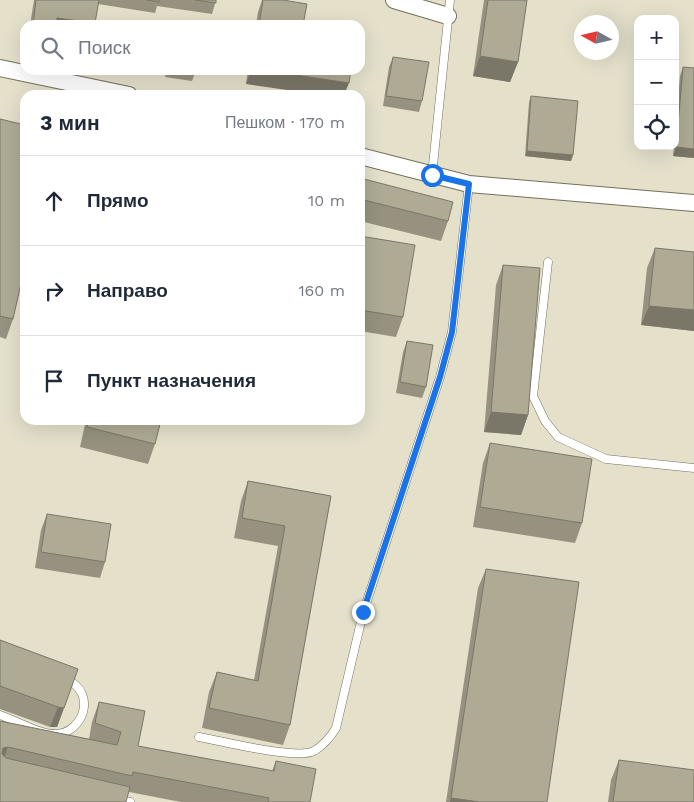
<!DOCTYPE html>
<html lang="ru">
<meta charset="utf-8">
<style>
:root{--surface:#fff;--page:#f6f6f7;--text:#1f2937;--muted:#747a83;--line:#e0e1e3}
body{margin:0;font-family:"Work Sans",sans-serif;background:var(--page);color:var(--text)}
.controls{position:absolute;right:15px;top:15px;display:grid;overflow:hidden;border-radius:10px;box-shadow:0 5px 20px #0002}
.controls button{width:45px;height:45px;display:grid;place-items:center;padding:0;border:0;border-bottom:1px solid var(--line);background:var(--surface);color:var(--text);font:25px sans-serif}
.compass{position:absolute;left:574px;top:15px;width:45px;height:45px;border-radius:50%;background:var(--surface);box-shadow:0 5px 20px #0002;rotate:278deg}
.stop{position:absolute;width:15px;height:15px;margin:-11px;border:4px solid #1a73e8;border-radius:50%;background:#fff}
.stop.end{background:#1a73e8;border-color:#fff;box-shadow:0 1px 5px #0008}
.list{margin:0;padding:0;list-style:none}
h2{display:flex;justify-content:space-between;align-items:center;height:65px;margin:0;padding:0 20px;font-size:21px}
h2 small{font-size:16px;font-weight:400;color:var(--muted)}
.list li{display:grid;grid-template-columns:32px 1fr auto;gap:15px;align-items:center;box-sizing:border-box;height:90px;padding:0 20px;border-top:1px solid var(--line)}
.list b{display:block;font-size:19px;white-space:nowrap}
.list em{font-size:16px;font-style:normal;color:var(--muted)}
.icon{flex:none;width:28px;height:28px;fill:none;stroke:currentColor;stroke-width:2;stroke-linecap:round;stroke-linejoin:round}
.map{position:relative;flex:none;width:694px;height:802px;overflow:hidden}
.search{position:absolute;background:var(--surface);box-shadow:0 5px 20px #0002;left:20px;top:20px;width:345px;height:55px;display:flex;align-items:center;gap:12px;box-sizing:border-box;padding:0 18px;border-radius:15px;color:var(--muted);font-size:19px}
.panel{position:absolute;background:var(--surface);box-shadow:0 5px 20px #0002;left:20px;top:90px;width:345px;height:335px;border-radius:15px}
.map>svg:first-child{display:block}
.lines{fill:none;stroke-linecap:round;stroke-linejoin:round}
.service-casing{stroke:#74705c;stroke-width:9}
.minor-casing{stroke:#74705c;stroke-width:18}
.service{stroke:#fff;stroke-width:8}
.minor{stroke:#fff;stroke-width:16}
.wall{fill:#96927f}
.shaded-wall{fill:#7a7768}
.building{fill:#aeaa94;stroke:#7a7768}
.route{stroke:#1a73e8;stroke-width:6}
</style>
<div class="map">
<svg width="694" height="802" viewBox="0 0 694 802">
<rect width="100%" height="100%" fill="#e4e0ca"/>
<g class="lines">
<defs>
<path id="service" d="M432,175L450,0
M548,262L533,396L545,421L558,437L606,459L694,468
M0,715C17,721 38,734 56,734C83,733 98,693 66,679
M199,737C221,741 297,760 314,751C324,745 330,738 336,728L363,613L440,377L452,332L469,184
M116,799L130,802"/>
<path id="minor" d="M394,0L448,16
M0,68L129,95
M360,156L469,184L694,203"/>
</defs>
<!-- service casing -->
<use href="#service" class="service-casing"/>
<!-- minor casing -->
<use href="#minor" class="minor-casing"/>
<!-- service -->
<use href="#service" class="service"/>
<!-- minor -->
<use href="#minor" class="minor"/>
</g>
<!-- wall -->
<path class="wall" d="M34,0H216L212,14L157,6L155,13L98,4L95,25H30Z
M262,0H283L303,25H256L258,12Z
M484,0H527L518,62L510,82L473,76Z
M393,57L422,101L419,112L383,106L389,67Z
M683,67L694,158L673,156L674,146H675V131L680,76Z
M166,70H196L192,81L165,77Z
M248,70H351L246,84Z
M531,96L573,155L571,161L525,156L529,102Z
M0,119L13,319L6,339L0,337Z
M360,178L448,221L441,241L360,221Z
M360,236L403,317L396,337L360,331Z
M655,248L694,252V331L641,325L647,268Z
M503,265L528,415L521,435L484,432L496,285Z
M407,341L426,387L422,398L396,393L403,352Z
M86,420H161L155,444L148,464L80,447Z
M490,443L582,523L575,543L473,527L483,463Z
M248,481L331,496L290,725L283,745L202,728L209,692L217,672L254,680L278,546L234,538L241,501Z
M47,514L105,562L100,578L35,568L41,530Z
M486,569L547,802H446L478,588Z
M0,640L78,669L57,727H50L0,709Z
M99,702L138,746L272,771L276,761L310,802H181L129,792L0,802V721L89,739L92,722Z
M619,760L694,802H608L611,780Z"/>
<!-- shaded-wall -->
<path class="shaded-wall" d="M57,18L95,23V25H55Z
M480,56L518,62L510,82L473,76Z
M251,70H263L349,83L344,95H322L246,84Z
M676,147L694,149V158L673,156Z
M527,151L573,155L571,161L525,156Z
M649,306L694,310V331L641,325Z
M491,412L528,415L521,435L484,432Z
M58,707L64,708L57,727H50Z
M8,747L1,767L0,758L3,748Z
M451,798L480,802H450Z"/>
<!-- building -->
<path class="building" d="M36,0H99L95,23L57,18L56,25H33Z
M147,0H159V2Z
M195,0H216V3Z
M263,0H283L307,4L303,25H259Z
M488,0H527L518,62L480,56Z
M393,57L429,62L422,101L386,96Z
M683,67L694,68V149L676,147Z
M263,70H351L349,83Z
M531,96L578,101L573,155L527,151Z
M0,119L25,125V266L13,319L0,316Z
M360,178L453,202L448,221L360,199Z
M360,236L415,245L403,317L360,310Z
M655,248L694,252V310L649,306Z
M503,265L540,268L528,415L491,412Z
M407,341L433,345L426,387L400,382Z
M89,420H161L155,444L87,427Z
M490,443L592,459L582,523L480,507Z
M248,481L331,496L290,725L209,708L217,672L258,681L285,526L242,518Z
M47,514L111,524L105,562L41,552Z
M486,569L579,582L547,802H480L451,798Z
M0,640L78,669L64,708L58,707L0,686Z
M99,702L145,711L138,746L274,771L276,761L316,769L310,802H268L269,798L133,772L132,776L8,747L3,748L2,754L6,758L130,787L126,802H0V721L117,745L121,732L95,723Z
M619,760L694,770V802H613Z"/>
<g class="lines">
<!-- route -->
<path class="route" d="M363,612L440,377L452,332L469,184L432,175"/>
</g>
</svg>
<div class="controls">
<button>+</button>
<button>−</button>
<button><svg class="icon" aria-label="locate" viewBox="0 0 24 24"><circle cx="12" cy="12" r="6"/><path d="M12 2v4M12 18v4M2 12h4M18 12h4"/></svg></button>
</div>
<svg class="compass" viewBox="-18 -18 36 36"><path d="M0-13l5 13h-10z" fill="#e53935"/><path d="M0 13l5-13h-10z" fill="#747a83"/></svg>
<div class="stop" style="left:432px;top:175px"></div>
<div class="stop end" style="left:363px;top:612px"></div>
<div class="search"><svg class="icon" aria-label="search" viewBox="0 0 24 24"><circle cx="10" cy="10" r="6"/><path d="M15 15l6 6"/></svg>Поиск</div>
<section class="panel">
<h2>3 мин<small>Пешком · 170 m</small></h2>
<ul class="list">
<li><svg class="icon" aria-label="ahead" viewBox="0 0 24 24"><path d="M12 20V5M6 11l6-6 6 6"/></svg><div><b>Прямо</b></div><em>10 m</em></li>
<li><svg class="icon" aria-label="right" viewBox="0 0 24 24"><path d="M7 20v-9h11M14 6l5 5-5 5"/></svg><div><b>Направо</b></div><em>160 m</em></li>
<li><svg class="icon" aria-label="arrive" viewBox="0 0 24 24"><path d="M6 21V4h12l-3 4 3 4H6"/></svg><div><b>Пункт назначения</b></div></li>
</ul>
</section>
</div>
